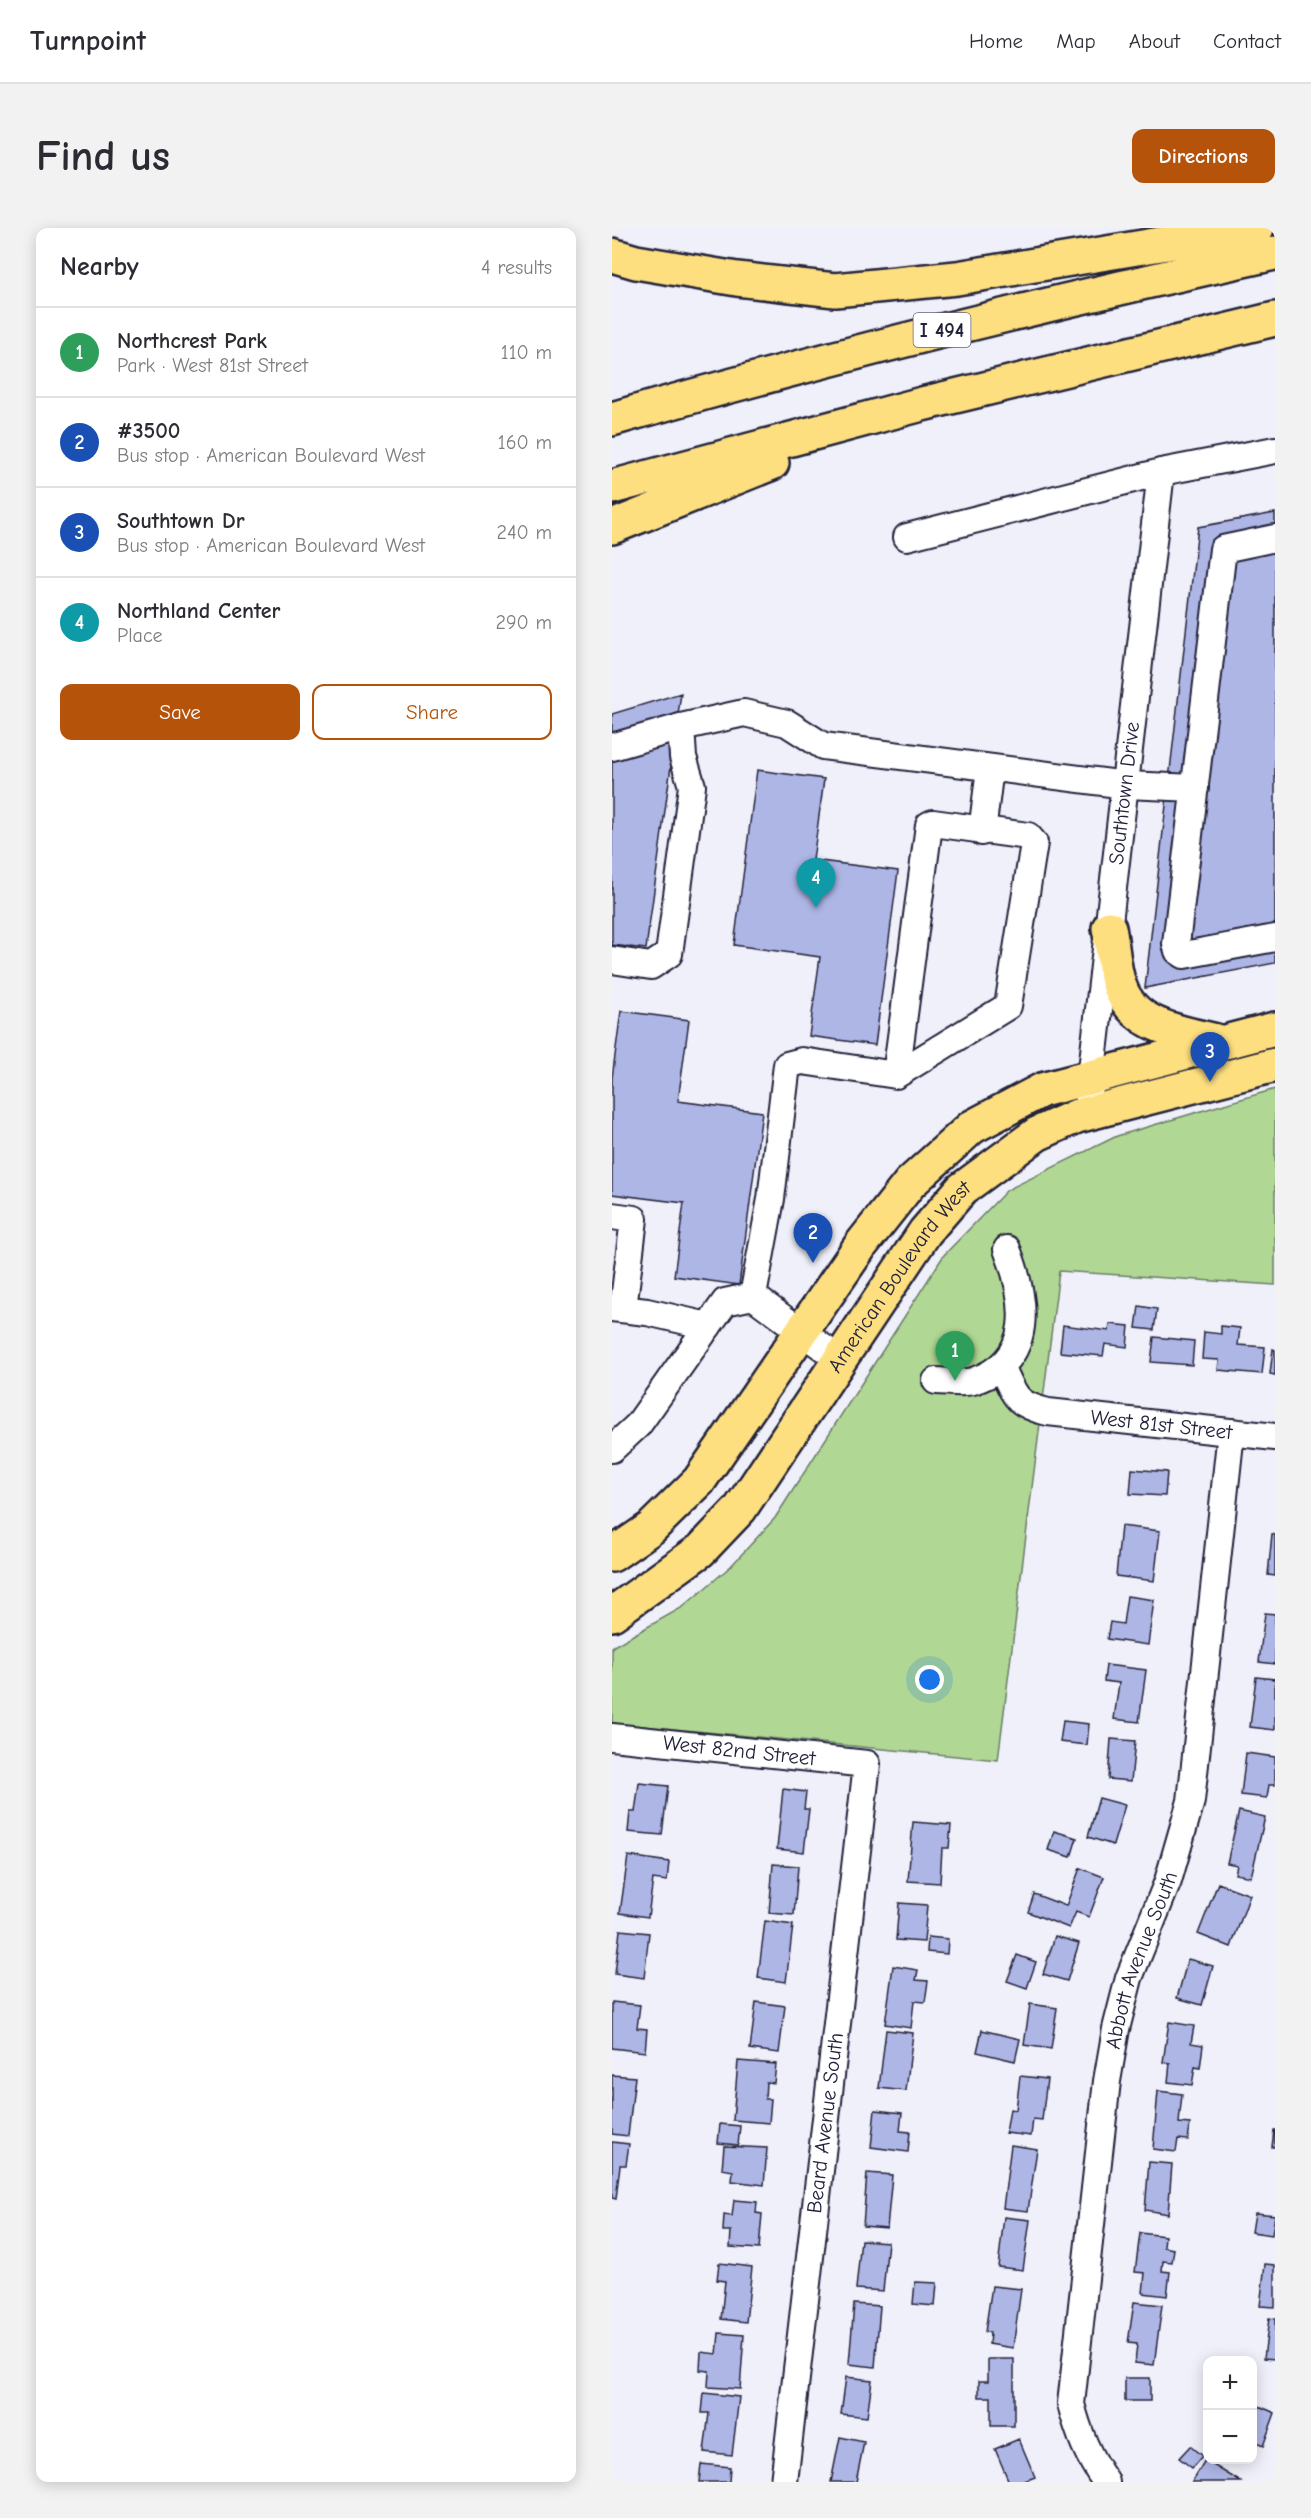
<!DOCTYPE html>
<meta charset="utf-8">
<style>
:root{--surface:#fff;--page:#f2f2f3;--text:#2b2b33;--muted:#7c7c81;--line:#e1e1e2;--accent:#b45309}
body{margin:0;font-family:"Comic Neue",sans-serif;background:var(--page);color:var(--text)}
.controls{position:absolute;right:18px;bottom:18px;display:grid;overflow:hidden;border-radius:12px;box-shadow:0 3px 15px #0003}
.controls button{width:54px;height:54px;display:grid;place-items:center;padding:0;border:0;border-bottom:2px solid var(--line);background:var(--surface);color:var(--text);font:30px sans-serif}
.you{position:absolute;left:318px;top:1452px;width:21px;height:21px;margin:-15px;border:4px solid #fff;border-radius:50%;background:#1a73e8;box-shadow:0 0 0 9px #1a73e833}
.badge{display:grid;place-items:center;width:39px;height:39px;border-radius:50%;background:var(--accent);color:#fff;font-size:20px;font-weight:700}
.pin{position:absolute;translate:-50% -50px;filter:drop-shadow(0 2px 3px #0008)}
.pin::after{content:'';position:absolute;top:32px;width:21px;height:18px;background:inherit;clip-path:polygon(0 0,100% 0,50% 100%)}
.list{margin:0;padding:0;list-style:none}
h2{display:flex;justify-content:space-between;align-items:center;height:78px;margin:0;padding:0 24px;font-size:26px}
h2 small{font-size:20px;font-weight:400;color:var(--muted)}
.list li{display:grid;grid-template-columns:39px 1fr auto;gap:18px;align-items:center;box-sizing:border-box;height:90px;padding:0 24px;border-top:2px solid var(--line)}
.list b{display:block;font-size:22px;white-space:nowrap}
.list p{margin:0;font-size:20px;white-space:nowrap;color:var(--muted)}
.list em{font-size:20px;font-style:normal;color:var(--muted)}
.actions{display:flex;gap:12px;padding:18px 24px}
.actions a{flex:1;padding:14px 0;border:2px solid var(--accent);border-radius:12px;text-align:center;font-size:21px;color:var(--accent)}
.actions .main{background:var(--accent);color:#fff}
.map{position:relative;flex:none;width:663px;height:2254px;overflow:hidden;border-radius:12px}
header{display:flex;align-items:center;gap:36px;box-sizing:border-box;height:84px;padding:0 30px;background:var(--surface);border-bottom:2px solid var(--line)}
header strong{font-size:28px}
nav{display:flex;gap:33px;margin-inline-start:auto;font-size:21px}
.intro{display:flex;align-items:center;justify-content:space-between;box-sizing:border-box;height:144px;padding:0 36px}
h1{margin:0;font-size:42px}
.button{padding:15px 27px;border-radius:12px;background:var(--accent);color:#fff;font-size:21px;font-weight:700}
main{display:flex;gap:36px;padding:0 36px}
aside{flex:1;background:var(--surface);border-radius:12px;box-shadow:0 3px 15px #0003}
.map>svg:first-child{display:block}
.green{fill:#b0d793;stroke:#697c67;stroke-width:1.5}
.building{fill:#aeb6e6;stroke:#22223b;stroke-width:1.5}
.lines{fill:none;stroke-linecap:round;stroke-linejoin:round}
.minor-casing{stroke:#22223b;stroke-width:30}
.major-casing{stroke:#22223b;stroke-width:38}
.highway-casing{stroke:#22223b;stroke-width:38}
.minor{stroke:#fff;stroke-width:26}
.major{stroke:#fedf80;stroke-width:33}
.highway{stroke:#fedf80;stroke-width:33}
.labels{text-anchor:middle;stroke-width:4.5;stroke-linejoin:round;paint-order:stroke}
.shield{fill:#fff;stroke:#646476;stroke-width:1.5}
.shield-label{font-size:20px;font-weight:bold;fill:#22223b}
.street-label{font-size:21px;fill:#22223b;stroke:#fff}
</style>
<header>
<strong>Turnpoint</strong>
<nav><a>Home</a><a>Map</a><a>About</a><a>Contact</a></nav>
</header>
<div class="intro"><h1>Find us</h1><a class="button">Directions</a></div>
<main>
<aside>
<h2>Nearby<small>4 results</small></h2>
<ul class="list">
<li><span class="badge" style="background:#2e9e5b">1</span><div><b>Northcrest Park</b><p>Park · West 81st Street</p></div><em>110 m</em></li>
<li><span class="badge" style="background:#1a4fb4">2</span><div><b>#3500</b><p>Bus stop · American Boulevard West</p></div><em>160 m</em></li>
<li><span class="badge" style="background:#1a4fb4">3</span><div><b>Southtown Dr</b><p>Bus stop · American Boulevard West</p></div><em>240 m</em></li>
<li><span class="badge" style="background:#0f9aa8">4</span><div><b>Northland Center</b><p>Place</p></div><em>290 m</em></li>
</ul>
<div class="actions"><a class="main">Save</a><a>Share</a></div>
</aside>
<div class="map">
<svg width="663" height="2254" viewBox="0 0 663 2254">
<rect width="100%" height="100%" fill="#eff0fa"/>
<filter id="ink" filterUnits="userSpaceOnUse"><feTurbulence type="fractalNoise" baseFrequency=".0167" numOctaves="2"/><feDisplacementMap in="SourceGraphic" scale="12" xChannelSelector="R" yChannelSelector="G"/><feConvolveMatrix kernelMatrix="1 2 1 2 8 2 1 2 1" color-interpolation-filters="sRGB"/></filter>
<g filter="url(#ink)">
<!-- green -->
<path class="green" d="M663,861V1057L447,1043L386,1532L0,1495V1419L71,1379L119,1338L163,1290L332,1027L395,962L505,908Z"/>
<!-- building -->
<path class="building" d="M663,285V735L533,760L586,299Z
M69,465L34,721L0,717V486Z
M145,542L212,551L201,632L286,643L263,817L197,808L208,729L122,717Z
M9,783L77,792L66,873L150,884L127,1057L62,1048L72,975L0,966V850Z
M527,1078L545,1081L542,1102L524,1100Z
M498,1096L517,1098L515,1119L493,1116L491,1128L448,1124L451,1097L497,1103Z
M609,1098L628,1100L626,1117L653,1119L650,1146L606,1142L607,1132L590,1131L592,1104L609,1106Z
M542,1109L582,1113L580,1137L539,1134Z
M661,1121L663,1122V1147L658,1146Z
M520,1241L555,1244L553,1268L518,1266Z
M509,1298L548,1303L542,1353L504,1348Z
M660,1306L663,1307V1348L656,1347Z
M515,1368L542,1372L536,1417L495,1411L498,1394L511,1396Z
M653,1385L663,1386V1436L647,1434Z
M494,1437L534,1442L527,1494L502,1491L507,1455L492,1453Z
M644,1449L663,1451V1502L638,1499Z
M451,1493L477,1496L475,1517L448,1514Z
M499,1511L523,1513L519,1553L496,1551Z
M634,1525L663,1529V1557H657L655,1570L629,1567Z
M27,1555L56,1558L50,1607L16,1604L18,1584H23Z
M171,1561L194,1564L192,1581H197L192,1624L165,1621Z
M487,1570L513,1577L501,1617L476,1609Z
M627,1583L653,1589L639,1649L623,1646L625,1637L615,1635Z
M301,1594L339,1597L337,1620H330L328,1655L296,1653Z
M442,1603L465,1610L459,1629L436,1622Z
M16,1628L57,1634L55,1653L41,1651L36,1689L8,1685Z
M161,1636L186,1638L182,1687L157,1685Z
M468,1640L492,1649L477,1689L464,1684L457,1700L416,1684L422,1666L454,1678Z
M606,1655L638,1667L619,1719L586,1706Z
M287,1675L315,1677L312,1714L284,1712Z
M153,1693L181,1697L174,1754L146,1750Z
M8,1702L37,1705L32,1750L3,1746Z
M443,1708L467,1715L455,1753L431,1746Z
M316,1709L336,1711L335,1726L315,1724Z
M405,1727L424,1734L415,1760L395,1753Z
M576,1731L601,1738L590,1777L565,1770Z
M281,1738L306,1742L304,1752L316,1753L313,1774L302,1773L299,1800L273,1796Z
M0,1774L28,1777L25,1800L35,1801L33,1824L0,1820Z
M144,1774L173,1778L167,1825L138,1821Z
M418,1776L445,1780L439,1821L412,1817Z
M557,1794L582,1798L579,1815L591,1817L588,1840L583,1839L580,1857L556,1854L558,1835L551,1834Z
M274,1802L301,1805L294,1863L267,1860Z
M370,1802L408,1811L403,1833L365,1824Z
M126,1833L164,1836L162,1855L154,1854L153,1871H159L157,1895L121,1892Z
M0,1847L23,1849L16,1908L0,1906Z
M408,1848L435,1851L430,1892L421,1891L419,1908L394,1905L398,1881L404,1882Z
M546,1863L570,1866L567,1895L578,1896L576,1912L566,1911L564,1924L541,1921Z
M263,1882L290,1885L288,1903L298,1904L296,1924L259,1919Z
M108,1896L128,1898L126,1917L106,1915Z
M662,1902H663V1919H660Z
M0,1914L17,1916L14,1937H8L4,1971L0,1970Z
M399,1917L425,1921L416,1983L391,1980Z
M112,1918L155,1920L152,1957L120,1953L121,1943L110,1941Z
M537,1934L560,1936L556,1986L533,1982Z
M255,1945L280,1947L275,2000L251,1998Z
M122,1972L145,1974L144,1985L150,1986L147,2021L118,2019L119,2003H111L112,1987L120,1988Z
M643,1985L663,1987L660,2007L640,2004Z
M392,1989L418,1992L411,2042L386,2039Z
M528,2005L553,2008L552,2019L562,2021L560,2034L551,2033L550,2043L558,2044L555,2068L531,2065L533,2045L523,2044Z
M249,2012L276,2014L271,2063L244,2061Z
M107,2035L140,2039L134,2094L109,2091L113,2053L105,2052Z
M653,2036L663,2037V2079L648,2078Z
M303,2054L325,2055L323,2078L301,2076Z
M380,2058L409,2061L401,2120L377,2116L378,2105L373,2104Z
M522,2074L550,2077L542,2137L523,2135L525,2116L516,2115Z
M242,2076L268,2078L263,2139L237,2136Z
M657,2090L663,2091V2131L652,2130Z
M107,2105L132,2107L128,2161L96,2159L97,2143L88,2142L89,2124L105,2126Z
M376,2131H402V2198H379V2169H367V2153H376Z
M234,2149L260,2152L255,2189L229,2186Z
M513,2150H538V2173H513Z
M92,2165L127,2169L120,2227L92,2224L97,2185H90Z
M640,2175L663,2185L651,2218L642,2214L640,2217Z
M228,2209L252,2214L244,2254H219Z
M407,2211L423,2249L410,2254H397L383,2221Z
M578,2218L590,2228L580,2240L567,2230Z
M593,2232L629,2254H580Z
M89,2236L118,2239L117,2254H87Z"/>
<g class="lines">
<defs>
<g id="minor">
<path d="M295,309L549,244"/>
<path d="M663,310L611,321L564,716L566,723L572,727L663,710"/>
<path d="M0,519L69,499"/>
<path d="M370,604L378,540"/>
<path d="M0,732L39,738L57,726L80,558L71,529L69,499L132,485L175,495L211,518L514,557L583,560"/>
<path id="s1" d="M475,885L549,244L663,222"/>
<path d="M0,988L22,991L11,1081"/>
<path d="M141,1068L159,971L175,837L190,833L284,847L396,778L422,615L416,608L321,595L317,597L284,847"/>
<path d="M0,1080L35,1084L96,1098"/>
<path id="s2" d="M389,1138C403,1167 402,1176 436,1184L663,1209"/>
<path d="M324,1153C335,1153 351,1156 361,1153C425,1132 414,1070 395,1021"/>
<path d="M0,1221L26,1197L113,1074L141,1068L228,1132"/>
<path id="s3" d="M0,1509L255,1536L172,2254"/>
<path id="s4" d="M494,2254C476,2229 467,2206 459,2176L495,1853L504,1801L517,1750L556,1653L579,1573L619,1204"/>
</g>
<g id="major">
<path d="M497,700C501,719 501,741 508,759C522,799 568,804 604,813"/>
<path d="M0,1327L39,1300L87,1253L249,1017L298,955L360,899L430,862L663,801"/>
<path id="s5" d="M0,1386L89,1322L128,1281L313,1004L350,961L425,906L465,888L663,837"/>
</g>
<path id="highway" d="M0,27L24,34L125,51L223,62L345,50L645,0
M0,191C219,128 440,74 663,25
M0,259L310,176L663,91
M0,299L160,235"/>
</defs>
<!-- minor casing -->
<use href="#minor" class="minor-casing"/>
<!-- major casing -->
<use href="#major" class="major-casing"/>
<!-- highway casing -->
<use href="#highway" class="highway-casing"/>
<!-- minor -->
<use href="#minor" class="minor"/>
<!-- major -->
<use href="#major" class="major"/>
<!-- highway -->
<use href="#highway" class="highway"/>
</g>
</g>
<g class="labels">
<!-- shield labels -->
<rect class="shield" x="301.5" y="85" width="57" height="34" rx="4.5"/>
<g class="shield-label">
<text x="330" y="109">I 494</text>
</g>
<!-- street labels -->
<g class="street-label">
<text dy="7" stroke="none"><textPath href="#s1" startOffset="322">Southtown Drive</textPath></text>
<text dy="7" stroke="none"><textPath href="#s5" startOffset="448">American Boulevard West</textPath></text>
<text dy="7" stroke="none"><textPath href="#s2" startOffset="184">West 81st Street</textPath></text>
<text dy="7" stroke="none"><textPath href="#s3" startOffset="128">West 82nd Street</textPath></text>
<text dy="7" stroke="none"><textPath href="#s4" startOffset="537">Abbott Avenue South</textPath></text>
<text transform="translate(213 1895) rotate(-83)" y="7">Beard Avenue South</text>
</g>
</g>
</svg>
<div class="controls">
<button>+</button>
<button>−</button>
</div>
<div class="you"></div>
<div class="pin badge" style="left:343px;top:1153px;background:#2e9e5b">1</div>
<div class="pin badge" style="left:201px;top:1035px;background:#1a4fb4">2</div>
<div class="pin badge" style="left:598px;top:854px;background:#1a4fb4">3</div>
<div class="pin badge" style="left:204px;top:680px;background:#0f9aa8">4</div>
</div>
</main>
